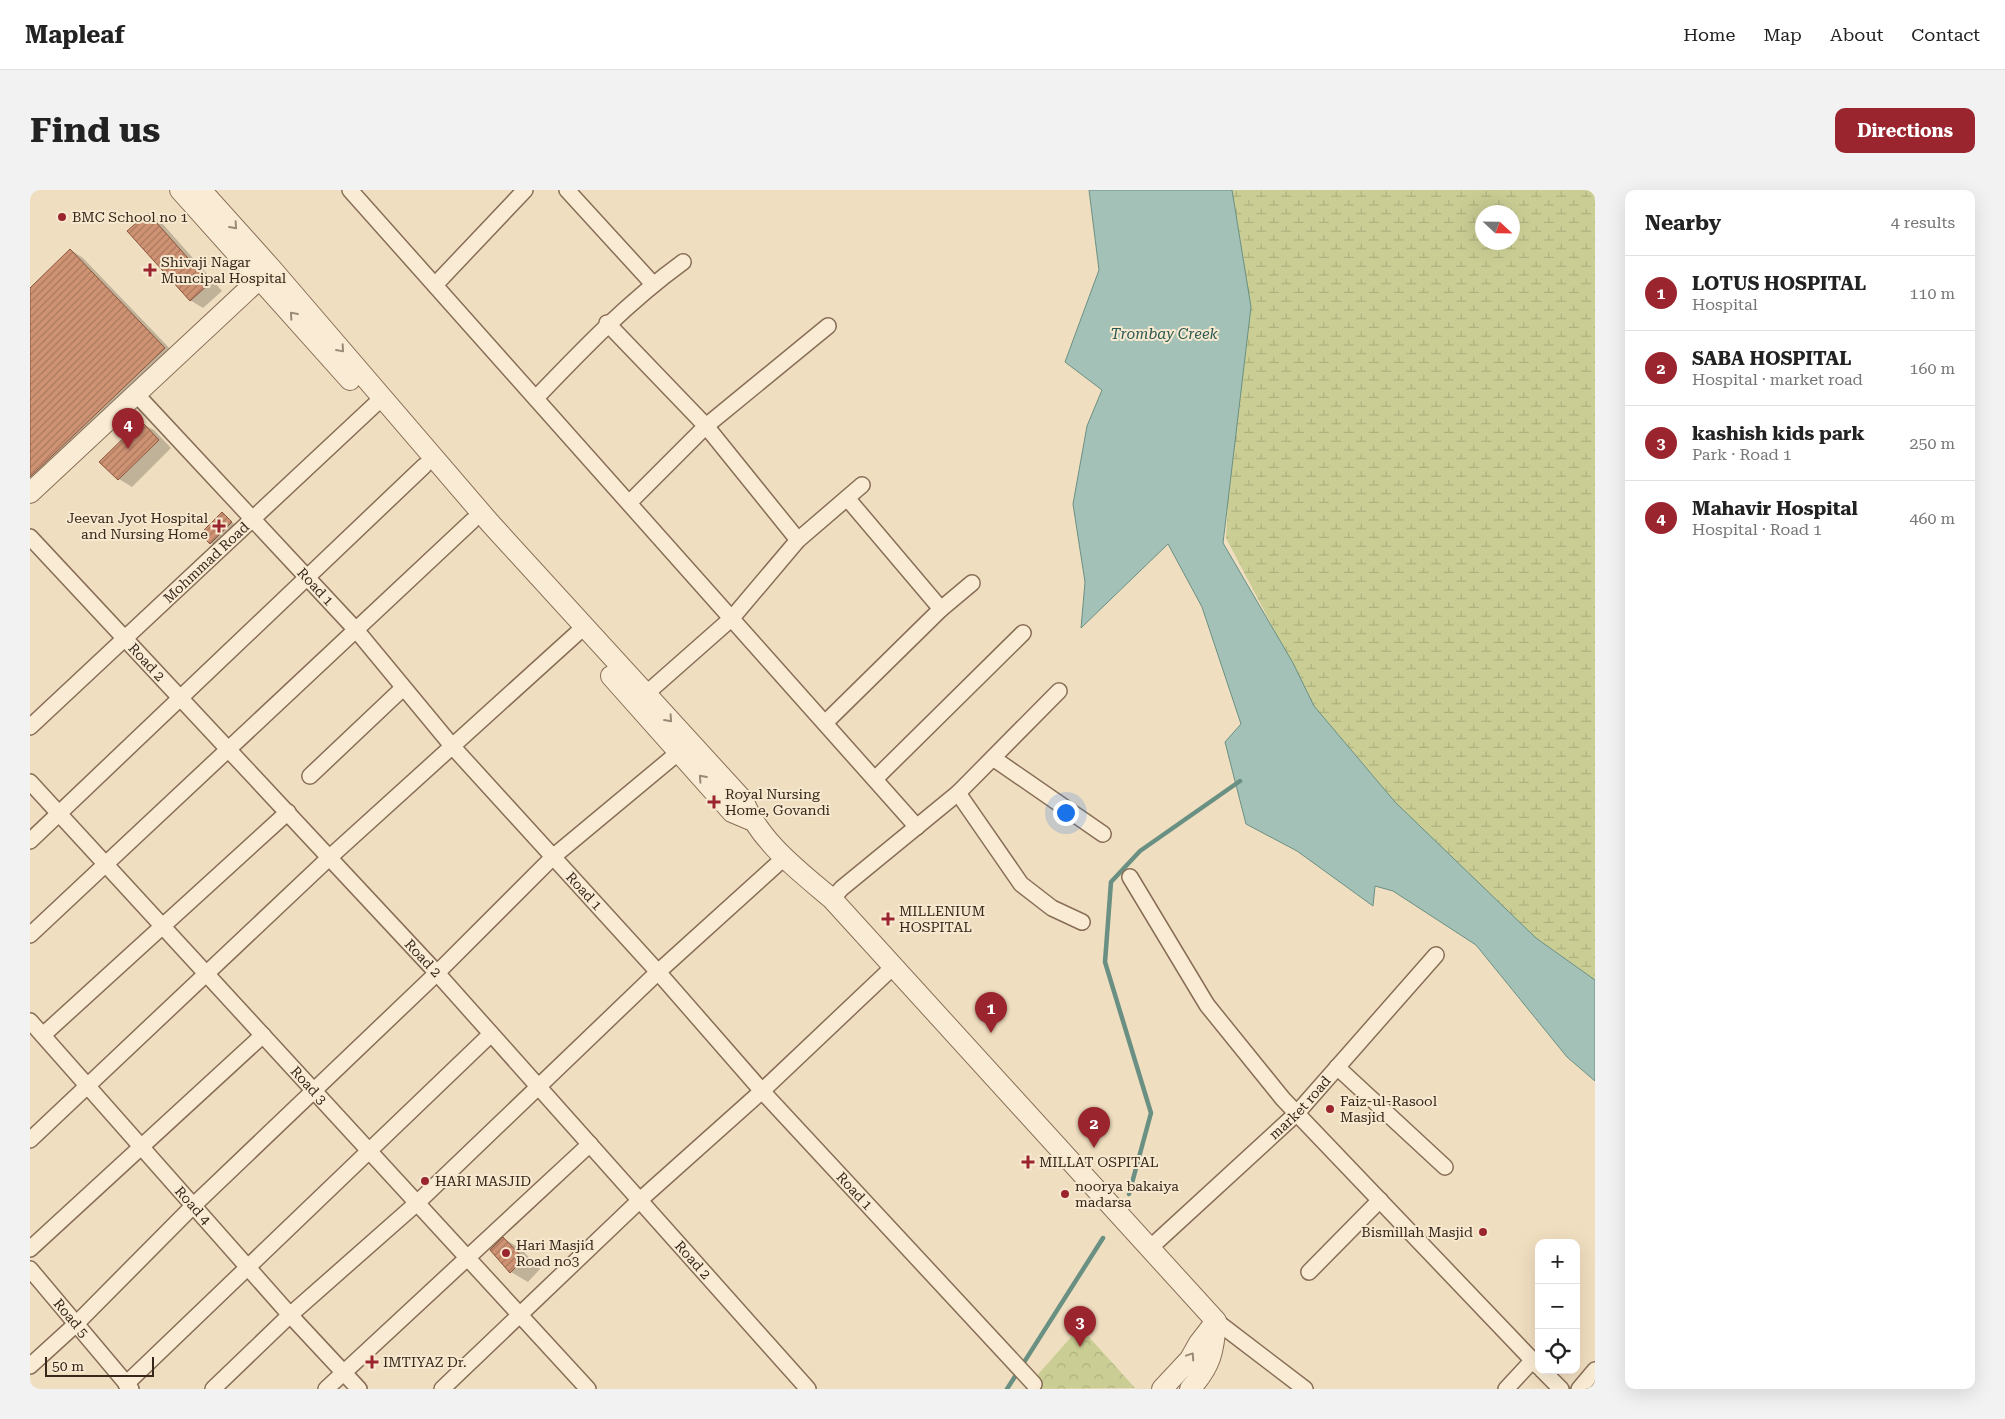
<!DOCTYPE html>
<meta charset="utf-8">
<style>
:root{--surface:#fff;--page:#f2f2f2;--text:#222;--muted:#767676;--line:#e0e0e0;--accent:#9b252f}
body{margin:0;font-family:"Roboto Serif",serif;background:var(--page);color:var(--text)}
.controls{position:absolute;right:15px;bottom:15px;display:grid;overflow:hidden;border-radius:10px;box-shadow:0 5px 20px #0002}
.controls button{width:45px;height:45px;display:grid;place-items:center;padding:0;border:0;border-bottom:1px solid var(--line);background:var(--surface);color:var(--text);font:25px sans-serif}
.compass{position:absolute;left:1445px;top:15px;width:45px;height:45px;border-radius:50%;background:var(--surface);box-shadow:0 5px 20px #0002;rotate:112deg}
.scale{position:absolute;left:15px;bottom:12px;width:109px;box-sizing:border-box;padding-left:5px;border:2px solid #38281c;border-top:0;font-size:14px;line-height:18px;white-space:nowrap;color:#38281c;-webkit-text-stroke:4px #f7e9d0;paint-order:stroke}
.you{position:absolute;left:1035px;top:622px;width:18px;height:18px;margin:-12px;border:4px solid #fff;border-radius:50%;background:#1a73e8;box-shadow:0 0 0 8px #1a73e833}
.badge{display:grid;place-items:center;width:32px;height:32px;border-radius:50%;background:var(--accent);color:#fff;font-size:16px;font-weight:700}
.pin{position:absolute;translate:-50% -41px;filter:drop-shadow(0 1px 2px #0008)}
.pin::after{content:'';position:absolute;top:26px;width:18px;height:15px;background:inherit;clip-path:polygon(0 0,100% 0,50% 100%)}
.list{margin:0;padding:0;list-style:none}
h2{display:flex;justify-content:space-between;align-items:center;height:65px;margin:0;padding:0 20px;font-size:21px}
h2 small{font-size:16px;font-weight:400;color:var(--muted)}
.list li{display:grid;grid-template-columns:32px 1fr auto;gap:15px;align-items:center;box-sizing:border-box;height:75px;padding:0 20px;border-top:1px solid var(--line)}
.list b{display:block;font-size:19px;white-space:nowrap}
.list p{margin:0;font-size:16px;white-space:nowrap;color:var(--muted)}
.list em{font-size:16px;font-style:normal;color:var(--muted)}
.icon{flex:none;width:28px;height:28px;fill:none;stroke:currentColor;stroke-width:2;stroke-linecap:round;stroke-linejoin:round}
.map{position:relative;flex:none;width:1565px;height:1199px;overflow:hidden;border-radius:10px}
header{display:flex;align-items:center;gap:30px;box-sizing:border-box;height:70px;padding:0 25px;background:var(--surface);border-bottom:1px solid var(--line)}
header strong{font-size:24px}
nav{display:flex;gap:28px;margin-inline-start:auto;font-size:18px}
.intro{display:flex;align-items:center;justify-content:space-between;box-sizing:border-box;height:120px;padding:0 30px}
h1{margin:0;font-size:35px}
.button{padding:12px 22px;border-radius:10px;background:var(--accent);color:#fff;font-size:18px;font-weight:700}
main{display:flex;gap:30px;padding:0 30px}
aside{flex:1;background:var(--surface);border-radius:10px;box-shadow:0 5px 20px #0002}
.map>svg:first-child{display:block}
.wetland{fill:url(#wetland-marsh);fill-rule:evenodd}
.park{fill:url(#park-crowns)}
.water{fill:#a3c1b6;stroke:#6a9083}
.shadow{fill:#0003}
.lines{fill:none;stroke-linecap:round;stroke-linejoin:round}
.stream{stroke:#6a9083;stroke-width:4.5}
.building{fill:url(#building-hatch);stroke:#89553c}
.minor-casing{stroke:#896e57;stroke-width:18}
.tertiary-casing{stroke:#896e57;stroke-width:22}
.minor{stroke:#faecd4;stroke-width:15}
.tertiary{stroke:#faecd4;stroke-width:20}
.oneway{stroke:#998a78}
.poi-dot{fill:#9b252f;stroke:#f7e9d0;stroke-width:2}
.labels{text-anchor:middle;stroke-width:4;stroke-linejoin:round;paint-order:stroke}
.poi-label{font-size:14px;fill:#38281c;stroke:#f7e9d0;text-anchor:start}
.street-label{font-size:14px;fill:#38281c;stroke:#f7e9d0}
.water-label{font-size:15px;font-style:italic;fill:#2b5952;stroke:#f7e9d0}
</style>
<header>
<strong>Mapleaf</strong>
<nav><a>Home</a><a>Map</a><a>About</a><a>Contact</a></nav>
</header>
<div class="intro"><h1>Find us</h1><a class="button">Directions</a></div>
<main>
<div class="map">
<svg width="1565" height="1199" viewBox="0 0 1565 1199">
<defs>
<pattern id="wetland-marsh" width="20" height="14" patternUnits="userSpaceOnUse" patternTransform="scale(1.25)"><rect width="20" height="14" fill="#cbce94"/><path d="M1 5h8M5 5V1M11 12h8M15 12V8" fill="none" stroke="#afb17f"/></pattern>
<pattern id="park-crowns" width="20" height="18" patternUnits="userSpaceOnUse" patternTransform="scale(1.25)"><rect width="20" height="18" fill="#cbce94"/><path d="M2 6a3 3 0 1 1 6 0M12 15a3 3 0 1 1 6 0" fill="none" stroke="#afb17f"/></pattern>
<pattern id="building-hatch" width="6" height="6" patternUnits="userSpaceOnUse" patternTransform="scale(1.25)"><rect width="6" height="6" fill="#cf9374"/><path d="M-1 1l2-2M0 6l6-6M5 7l2-2" fill="none" stroke="#a9785e"/></pattern>
</defs>
<rect width="100%" height="100%" fill="#f0dec0"/>
<!-- wetland -->
<path class="wetland" d="M1194,0H1565V790L1506,748L1375,624L1284,516L1196,348L1208,114ZM1452,22H1482V52H1452Z"/>
<!-- park -->
<path class="park" d="M1050,1137L1105,1198L995,1199Z"/>
<!-- water -->
<path class="water" d="M1059,0H1202L1221,117L1193,353L1263,473L1284,516L1365,612L1506,748L1565,790V891L1537,867L1446,755L1363,701L1345,696L1343,716L1267,661L1216,634L1195,552L1211,534L1172,417L1138,354L1051,438L1055,392L1043,314L1057,236L1072,200L1035,172L1069,80Z"/>
<!-- shadow -->
<path class="shadow" d="M118,25L131,32L192,101L173,118L160,110Z
M41,60L53,68L147,166L0,308V100Z
M111,233L124,240L141,258L102,297L89,289L71,272Z
M192,324L209,338L189,358L181,353Z
M474,1049L491,1059L510,1079L498,1092L481,1082L462,1060Z"/>
<g class="lines">
<!-- stream -->
<path class="stream" d="M1099,1004L1121,923L1075,772L1081,692L1110,661L1210,591
M977,1199L1073,1048"/>
</g>
<!-- building -->
<path class="building" d="M118,23L180,93L160,111L97,41Z
M40,59L135,158L0,287V98Z
M111,231L129,250L88,290L69,272Z
M192,322L202,332L180,354L170,344Z
M473,1047L494,1069L480,1083L460,1060Z"/>
<g class="lines">
<defs>
<g id="minor">
<path d="M320,0L887,637"/>
<path d="M537,0L623,94"/>
<path d="M405,95L495,0"/>
<path d="M577,133L676,236L768,350"/>
<path id="s1" d="M107,205L327,441L423,557L628,782L732,901L1004,1194"/>
<path d="M506,208C553,159 598,112 653,72"/>
<path d="M817,308L911,419"/>
<path d="M599,313L676,236L798,136"/>
<path id="s2" d="M0,347L407,783L778,1199"/>
<path d="M609,510L702,428L768,350L832,295"/>
<path d="M795,533L911,419L942,393"/>
<path id="s3" d="M0,537L353,207"/>
<path d="M963,568L1073,644"/>
<path d="M280,586L373,498"/>
<path d="M845,589L993,443"/>
<path id="s4" d="M0,592L558,1199"/>
<path d="M928,603L991,694L1022,718L1052,732"/>
<path d="M0,651L394,276"/>
<path d="M1100,687L1177,815L1253,909L1509,1177"/>
<path d="M802,709L812,698L928,603L1029,501"/>
<path d="M0,745L442,331"/>
<path id="s5" d="M0,831L260,1125L329,1199"/>
<path d="M13,845L258,622"/>
<path d="M1307,877L1415,977"/>
<path d="M0,950L300,667L555,436"/>
<path id="s6" d="M1121,1057L1267,923L1406,765"/>
<path d="M0,1059L233,845"/>
<path id="s7" d="M0,1079L101,1199"/>
<path d="M1279,1082L1350,1010"/>
<path d="M1186,1131L1275,1199"/>
<path d="M0,1176L45,1135L164,1015L407,783L524,666L655,557"/>
<path d="M1512,1180L1531,1199"/>
<path d="M96,1194L461,844"/>
<path d="M183,1199L260,1125L387,1013L628,782L754,668"/>
<path d="M296,1199L560,954"/>
<path d="M412,1199L610,1010L732,901L863,777"/>
<path d="M1476,1199L1502,1171"/>
<path d="M1549,1199L1565,1180"/>
</g>
<path id="tertiary" d="M150,0L320,190
M171,0L241,78L460,333L713,610C730,652 768,680 802,709L1186,1131
M0,303L240,79
M581,486L702,622L721,630
M1132,1199L1160,1169L1169,1153L1186,1131
M1160,1199C1181,1176 1184,1161 1186,1131"/>
</defs>
<!-- minor casing -->
<use href="#minor" class="minor-casing"/>
<!-- tertiary casing -->
<use href="#tertiary" class="tertiary-casing"/>
<!-- minor -->
<use href="#minor" class="minor"/>
<!-- tertiary -->
<use href="#tertiary" class="tertiary"/>
</g>
<!-- one-way arrows -->
<defs><path id="oneway-chevron" d="M-2-3.5L2.5 0L-2 3.5" fill="none" stroke-width="1.6" stroke-linecap="round" stroke-linejoin="round" transform="scale(1.25)"/></defs>
<g class="oneway">
<use href="#oneway-chevron" transform="translate(204 36) rotate(48)"/>
<use href="#oneway-chevron" transform="translate(263 125) rotate(-131)"/>
<use href="#oneway-chevron" transform="translate(311 159) rotate(49)"/>
<use href="#oneway-chevron" transform="translate(639 529) rotate(48)"/>
<use href="#oneway-chevron" transform="translate(672 588) rotate(-132)"/>
<use href="#oneway-chevron" transform="translate(1161 1166) rotate(-56)"/>
</g>
<!-- markers -->
<g class="poi-dot">
<circle cx="32" cy="27" r="5"/>
<path d="M117.5 72.5h5v5h5v5h-5v5h-5v-5h-5v-5h5z"/>
<path d="M186.5 328.5h5v5h5v5h-5v5h-5v-5h-5v-5h5z"/>
<path d="M681.5 604.5h5v5h5v5h-5v5h-5v-5h-5v-5h5z"/>
<path d="M855.5 721.5h5v5h5v5h-5v5h-5v-5h-5v-5h5z"/>
<circle cx="1300" cy="919" r="5"/>
<path d="M995.5 964.5h5v5h5v5h-5v5h-5v-5h-5v-5h5z"/>
<circle cx="395" cy="991" r="5"/>
<circle cx="1035" cy="1004" r="5"/>
<circle cx="1453" cy="1042" r="5"/>
<circle cx="476" cy="1063" r="5"/>
<path d="M339.5 1164.5h5v5h5v5h-5v5h-5v-5h-5v-5h5z"/>
</g>
<g class="labels">
<!-- poi labels -->
<g class="poi-label">
<text x="42" y="32">BMC School no 1</text>
<text x="131" y="77">Shivaji Nagar<tspan x="131" dy="16">Muncipal Hospital</tspan></text>
<text x="178" y="333" text-anchor="end">Jeevan Jyot Hospital<tspan x="178" dy="16">and Nursing Home</tspan></text>
<text x="695" y="609">Royal Nursing<tspan x="695" dy="16">Home, Govandi</tspan></text>
<text x="869" y="726">MILLENIUM<tspan x="869" dy="16">HOSPITAL</tspan></text>
<text x="1310" y="916">Faiz-ul-Rasool<tspan x="1310" dy="16">Masjid</tspan></text>
<text x="1009" y="977">MILLAT OSPITAL</text>
<text x="405" y="996">HARI MASJID</text>
<text x="1045" y="1001">noorya bakaiya<tspan x="1045" dy="16">madarsa</tspan></text>
<text x="1443" y="1047" text-anchor="end">Bismillah Masjid</text>
<text x="486" y="1060">Hari Masjid<tspan x="486" dy="16">Road no3</tspan></text>
<text x="353" y="1177">IMTIYAZ Dr.</text>
</g>
<!-- street labels -->
<g class="street-label">
<text dy="5" stroke="none"><textPath href="#s3" startOffset="241">Mohmmad Road</textPath></text>
<text dy="5" stroke="none"><textPath href="#s1" startOffset="262">Road 1</textPath></text>
<text dy="5" stroke="none"><textPath href="#s2" startOffset="171">Road 2</textPath></text>
<text dy="5" stroke="none"><textPath href="#s1" startOffset="668">Road 1</textPath></text>
<text dy="5" stroke="none"><textPath href="#s2" startOffset="576">Road 2</textPath></text>
<text dy="5" stroke="none"><textPath href="#s4" startOffset="412">Road 3</textPath></text>
<text dy="5" stroke="none"><textPath href="#s6" startOffset="204">market road</textPath></text>
<text dy="5" stroke="none"><textPath href="#s1" startOffset="1072">Road 1</textPath></text>
<text dy="5" stroke="none"><textPath href="#s5" startOffset="246">Road 4</textPath></text>
<text dy="5" stroke="none"><textPath href="#s2" startOffset="981">Road 2</textPath></text>
<text dy="5" stroke="none"><textPath href="#s7" startOffset="64">Road 5</textPath></text>
</g>
<!-- water labels -->
<g class="water-label">
<text x="1134" y="149">Trombay Creek</text>
</g>
</g>
</svg>
<div class="controls">
<button>+</button>
<button>−</button>
<button><svg class="icon" aria-label="locate" viewBox="0 0 24 24"><circle cx="12" cy="12" r="6"/><path d="M12 2v4M12 18v4M2 12h4M18 12h4"/></svg></button>
</div>
<svg class="compass" viewBox="-18 -18 36 36"><path d="M0-13l5 13h-10z" fill="#e53935"/><path d="M0 13l5-13h-10z" fill="#767676"/></svg>
<div class="scale">50 m</div>
<div class="you"></div>
<div class="pin badge" style="left:961px;top:843px">1</div>
<div class="pin badge" style="left:1064px;top:958px">2</div>
<div class="pin badge" style="left:1050px;top:1157px">3</div>
<div class="pin badge" style="left:98px;top:259px">4</div>
</div>
<aside>
<h2>Nearby<small>4 results</small></h2>
<ul class="list">
<li><span class="badge">1</span><div><b>LOTUS HOSPITAL</b><p>Hospital</p></div><em>110 m</em></li>
<li><span class="badge">2</span><div><b>SABA HOSPITAL</b><p>Hospital · market road</p></div><em>160 m</em></li>
<li><span class="badge">3</span><div><b>kashish kids park</b><p>Park · Road 1</p></div><em>250 m</em></li>
<li><span class="badge">4</span><div><b>Mahavir Hospital</b><p>Hospital · Road 1</p></div><em>460 m</em></li>
</ul>
</aside>
</main>
